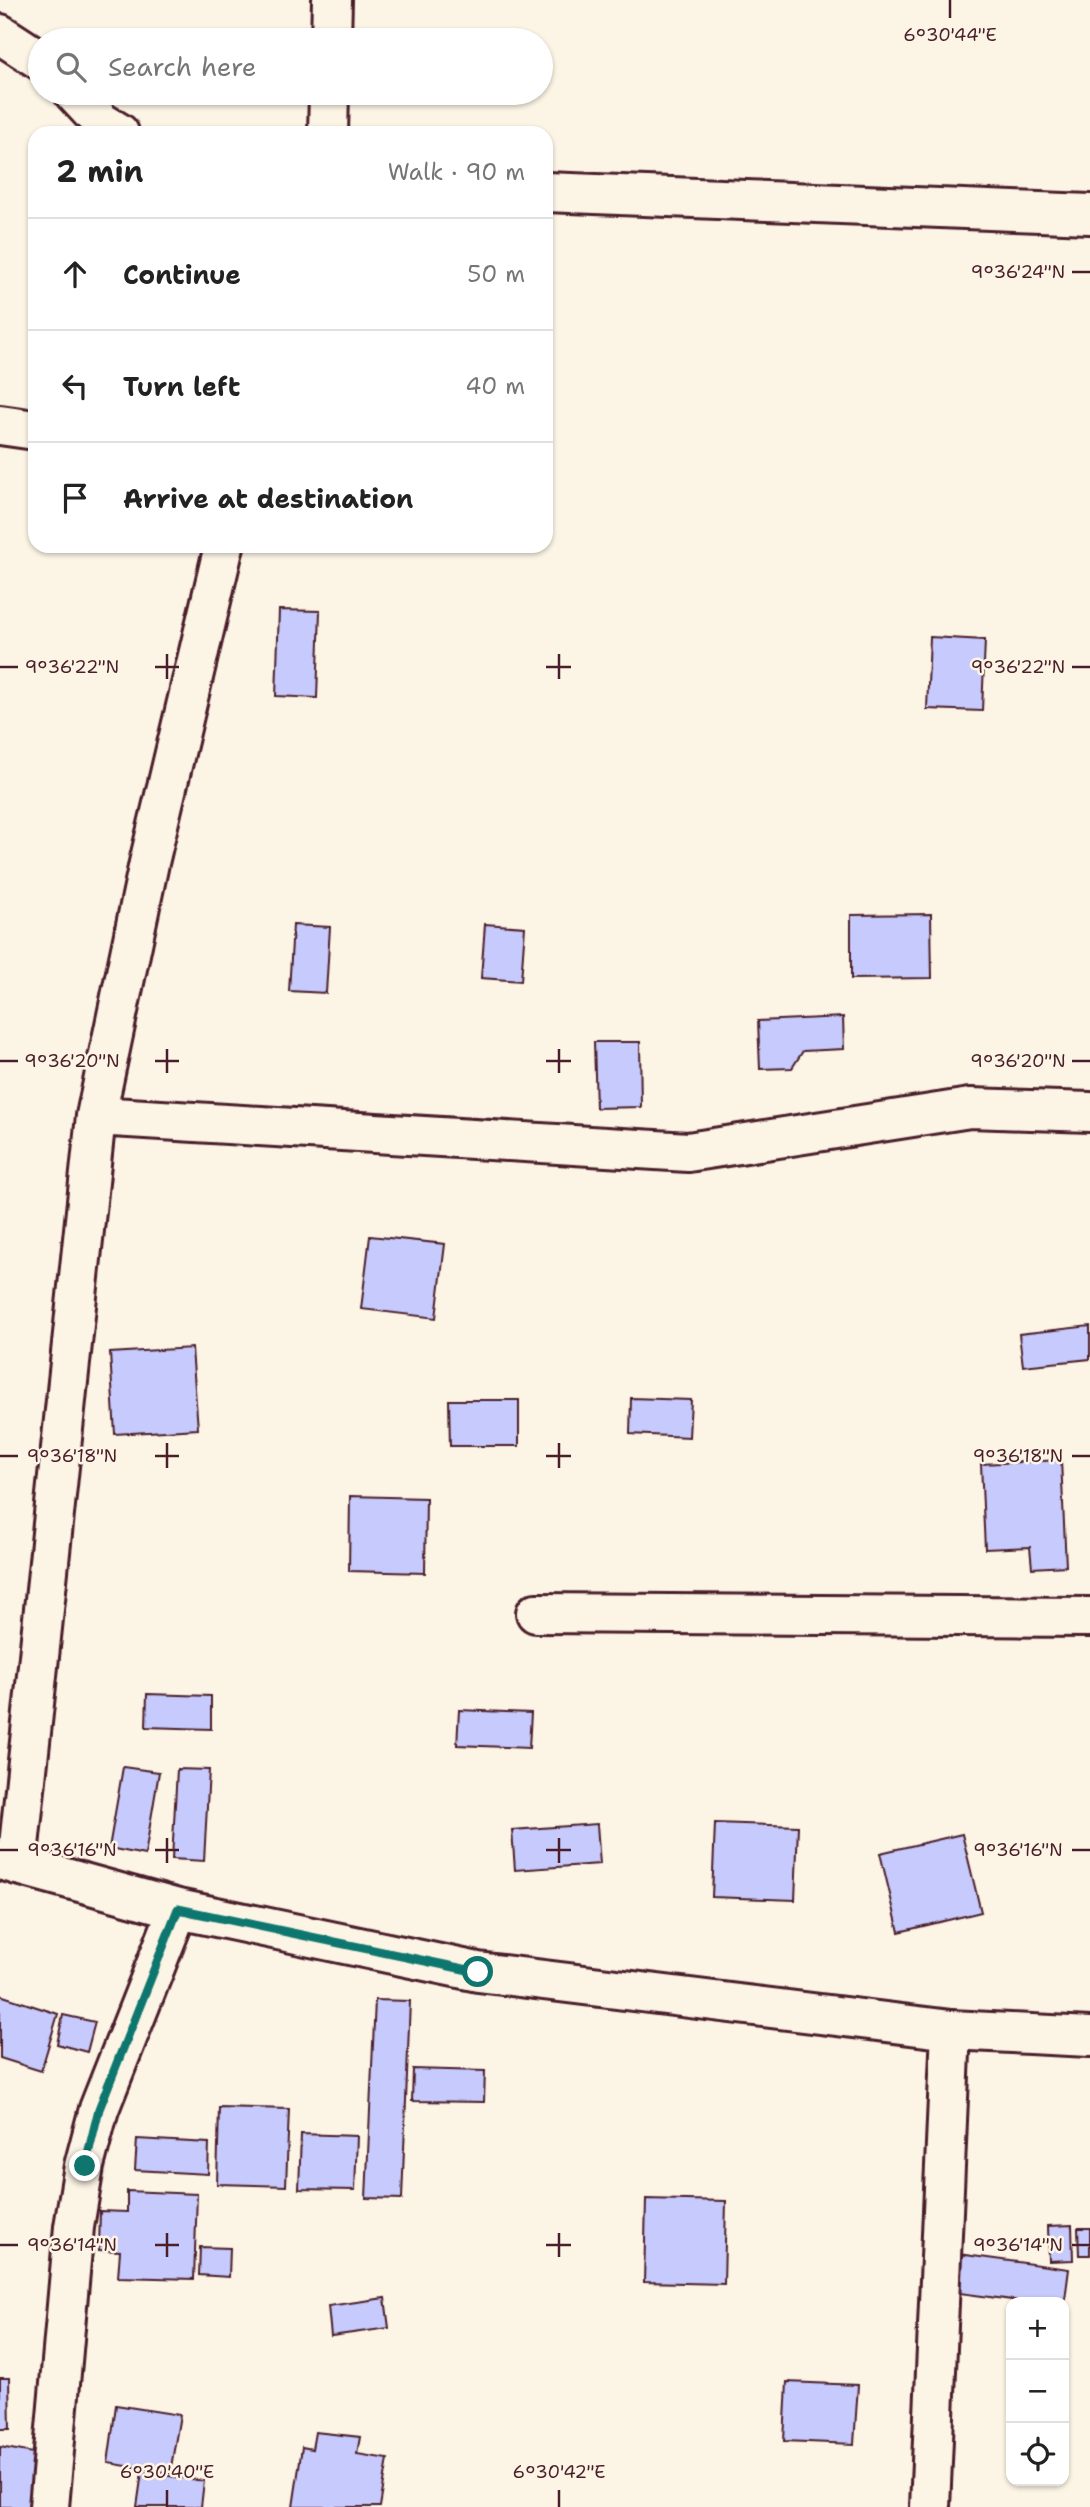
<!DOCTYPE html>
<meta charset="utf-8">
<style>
:root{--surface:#fff;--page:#f6f6f6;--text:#222;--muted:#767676;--line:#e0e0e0}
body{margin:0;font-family:"Shantell Sans",sans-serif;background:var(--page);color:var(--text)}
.controls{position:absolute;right:21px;bottom:21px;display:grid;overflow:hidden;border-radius:14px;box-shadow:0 2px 5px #0004}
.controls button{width:63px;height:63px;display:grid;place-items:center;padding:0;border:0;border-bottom:2px solid var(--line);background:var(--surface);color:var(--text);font:35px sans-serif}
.stop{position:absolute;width:21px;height:21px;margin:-16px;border:5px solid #0f766e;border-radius:50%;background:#fff}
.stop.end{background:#0f766e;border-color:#fff;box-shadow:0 2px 7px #0008}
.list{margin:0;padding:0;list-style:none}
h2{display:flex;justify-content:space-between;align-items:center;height:91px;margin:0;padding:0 28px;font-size:30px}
h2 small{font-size:23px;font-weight:400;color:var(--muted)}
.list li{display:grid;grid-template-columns:46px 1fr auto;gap:21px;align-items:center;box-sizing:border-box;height:112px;padding:0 28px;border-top:2px solid var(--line)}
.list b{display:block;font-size:26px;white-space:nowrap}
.list em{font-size:23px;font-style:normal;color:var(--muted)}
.icon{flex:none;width:38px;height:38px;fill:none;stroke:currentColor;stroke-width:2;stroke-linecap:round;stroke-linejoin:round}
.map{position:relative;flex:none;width:1090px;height:2507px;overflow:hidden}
.search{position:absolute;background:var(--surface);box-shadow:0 2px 5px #0004;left:28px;top:28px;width:525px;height:77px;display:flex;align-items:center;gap:18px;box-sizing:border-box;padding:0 24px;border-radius:38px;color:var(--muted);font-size:26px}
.panel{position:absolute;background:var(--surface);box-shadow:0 2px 5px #0004;left:28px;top:126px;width:525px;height:427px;border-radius:21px}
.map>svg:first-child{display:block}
.building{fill:#c6cafc;stroke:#4a1f2b;stroke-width:2}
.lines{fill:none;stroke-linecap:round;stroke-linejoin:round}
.minor-casing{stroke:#4a1f2b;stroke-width:44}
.minor{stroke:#fcf5e5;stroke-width:38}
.route{stroke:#0f766e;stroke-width:9}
.ticks{fill:none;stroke:#4a1f2b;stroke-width:2.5}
.ticks-label{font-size:18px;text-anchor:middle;fill:#4a1f2b;stroke:#fcf5e5;stroke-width:5;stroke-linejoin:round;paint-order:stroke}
</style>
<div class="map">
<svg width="1090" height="2507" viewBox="0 0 1090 2507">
<rect width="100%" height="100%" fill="#fcf5e5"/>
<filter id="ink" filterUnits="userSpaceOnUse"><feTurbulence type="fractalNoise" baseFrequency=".0143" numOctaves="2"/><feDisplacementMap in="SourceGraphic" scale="14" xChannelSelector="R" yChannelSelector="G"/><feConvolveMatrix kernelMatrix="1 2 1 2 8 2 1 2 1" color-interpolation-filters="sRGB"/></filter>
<g filter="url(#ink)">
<!-- building -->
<path class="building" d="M279,610L320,611L317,698L276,696Z
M930,637L985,640L982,711L927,709Z
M931,914L932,978L851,979V915Z
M485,924L525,927L521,981L481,978Z
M293,925L330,927L326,993L289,991Z
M843,1017L844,1049L803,1051L792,1068L760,1069L758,1021Z
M594,1042H640L641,1107L596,1108Z
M370,1236L445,1244L436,1318L361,1309Z
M1090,1326V1359L1023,1366L1019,1334Z
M192,1348L198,1429L115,1434L110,1353Z
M631,1398L691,1400L689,1437L630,1434Z
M449,1400H519V1446H450Z
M1061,1460L1066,1566L1032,1568L1030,1547L985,1549L981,1464Z
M350,1496L426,1498L425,1573L349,1571Z
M147,1694L211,1696V1729L146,1727Z
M459,1710L531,1713L529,1748L457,1745Z
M123,1767L159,1772L145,1855L109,1848Z
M177,1769L209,1770L204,1861L172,1859Z
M715,1823L798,1826L795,1900L712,1897Z
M597,1824L600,1864L515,1870L512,1830Z
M962,1834L981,1912L899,1932L880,1853Z
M0,1995L58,2014L41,2071L0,2058Z
M375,2000L410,2001L402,2199L366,2198Z
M63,2015L95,2022L87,2052L57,2044Z
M413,2069L485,2071L484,2102L412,2101Z
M219,2107L289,2109L286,2186L217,2184Z
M301,2134L357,2136L355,2190L299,2189Z
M137,2139L209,2143L208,2174L135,2170Z
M127,2191L197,2194L194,2279L118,2277L120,2251L99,2250L100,2211L127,2212Z
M646,2199L726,2201L724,2284L644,2282Z
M1072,2225L1073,2260L1049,2261L1048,2226Z
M1078,2228H1090V2255H1079Z
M200,2247L230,2248L229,2277L199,2275Z
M958,2254L1069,2269L1064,2307V2302H1027L952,2292Z
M385,2298L389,2328L331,2336L328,2306Z
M0,2378H9L10,2429H0Z
M787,2382L858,2385L854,2444L784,2441Z
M116,2405L180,2415L170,2473L108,2463Z
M315,2432L360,2437L357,2454L388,2459L380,2507H293L302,2447L312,2449Z
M0,2447L39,2454L30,2507H0Z
M142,2472L204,2481L201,2507H137Z"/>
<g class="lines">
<defs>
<path id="minor" d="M0,34L40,60
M331,40L332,0
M74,93L101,122L119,133
M328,133L329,93
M546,192L1090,214
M0,425L35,430
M96,1116L688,1152L970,1108L1090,1112
M536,1613L1090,1617
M0,1860L178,1909L478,1972L951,2030L1090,2037
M17,1865L96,1116L149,863L224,546
M49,2507L74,2227L84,2166L99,2109L178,1909
M930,2507L951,2030"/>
</defs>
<!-- minor casing -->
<use href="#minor" class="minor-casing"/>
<!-- minor -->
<use href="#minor" class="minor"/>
</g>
</g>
<g class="lines" filter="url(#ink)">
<!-- route -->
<path class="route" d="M85,2166L99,2109L178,1909L478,1972"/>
</g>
<!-- ticks -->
<path class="ticks" d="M950,0V18M1072,272H1090M167,654V679M559,654V679M0,667H18M155,667H179M546,667H571M1072,667H1090M167,1049V1073M559,1049V1073M0,1061H18M155,1061H179M546,1061H571M1072,1061H1090M167,1443V1468M559,1443V1468M0,1456H18M155,1456H179M546,1456H571M1072,1456H1090M167,1838V1863M559,1838V1863M0,1850H18M155,1850H179M546,1850H571M1072,1850H1090M167,2233V2257M559,2233V2257M0,2245H18M155,2245H179M546,2245H571M1072,2245H1090M167,2490V2507M559,2490V2507"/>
<g class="ticks-label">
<text x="950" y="41">6°30'44"E</text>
<text x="1018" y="278">9°36'24"N</text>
<text x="72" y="673">9°36'22"N</text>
<text x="1018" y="673">9°36'22"N</text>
<text x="72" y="1067">9°36'20"N</text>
<text x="1018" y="1067">9°36'20"N</text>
<text x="72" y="1462">9°36'18"N</text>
<text x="1018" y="1462">9°36'18"N</text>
<text x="72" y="1856">9°36'16"N</text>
<text x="1018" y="1856">9°36'16"N</text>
<text x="72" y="2251">9°36'14"N</text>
<text x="1018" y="2251">9°36'14"N</text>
<text x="167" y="2478">6°30'40"E</text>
<text x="559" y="2478">6°30'42"E</text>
</g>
</svg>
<div class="controls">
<button>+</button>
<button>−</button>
<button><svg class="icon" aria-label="locate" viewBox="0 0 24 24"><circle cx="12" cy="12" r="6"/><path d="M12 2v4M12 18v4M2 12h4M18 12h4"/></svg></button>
</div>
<div class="stop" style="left:478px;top:1972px"></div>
<div class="stop end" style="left:85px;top:2166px"></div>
<div class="search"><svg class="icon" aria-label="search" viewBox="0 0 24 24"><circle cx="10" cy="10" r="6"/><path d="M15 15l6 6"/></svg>Search here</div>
<section class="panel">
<h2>2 min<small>Walk · 90 m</small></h2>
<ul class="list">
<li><svg class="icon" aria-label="ahead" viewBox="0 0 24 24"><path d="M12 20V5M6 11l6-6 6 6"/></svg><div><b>Continue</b></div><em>50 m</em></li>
<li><svg class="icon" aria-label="left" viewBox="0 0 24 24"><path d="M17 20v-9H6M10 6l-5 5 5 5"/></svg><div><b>Turn left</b></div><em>40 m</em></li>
<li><svg class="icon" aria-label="arrive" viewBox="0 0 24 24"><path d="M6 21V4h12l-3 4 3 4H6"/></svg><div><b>Arrive at destination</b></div></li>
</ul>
</section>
</div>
